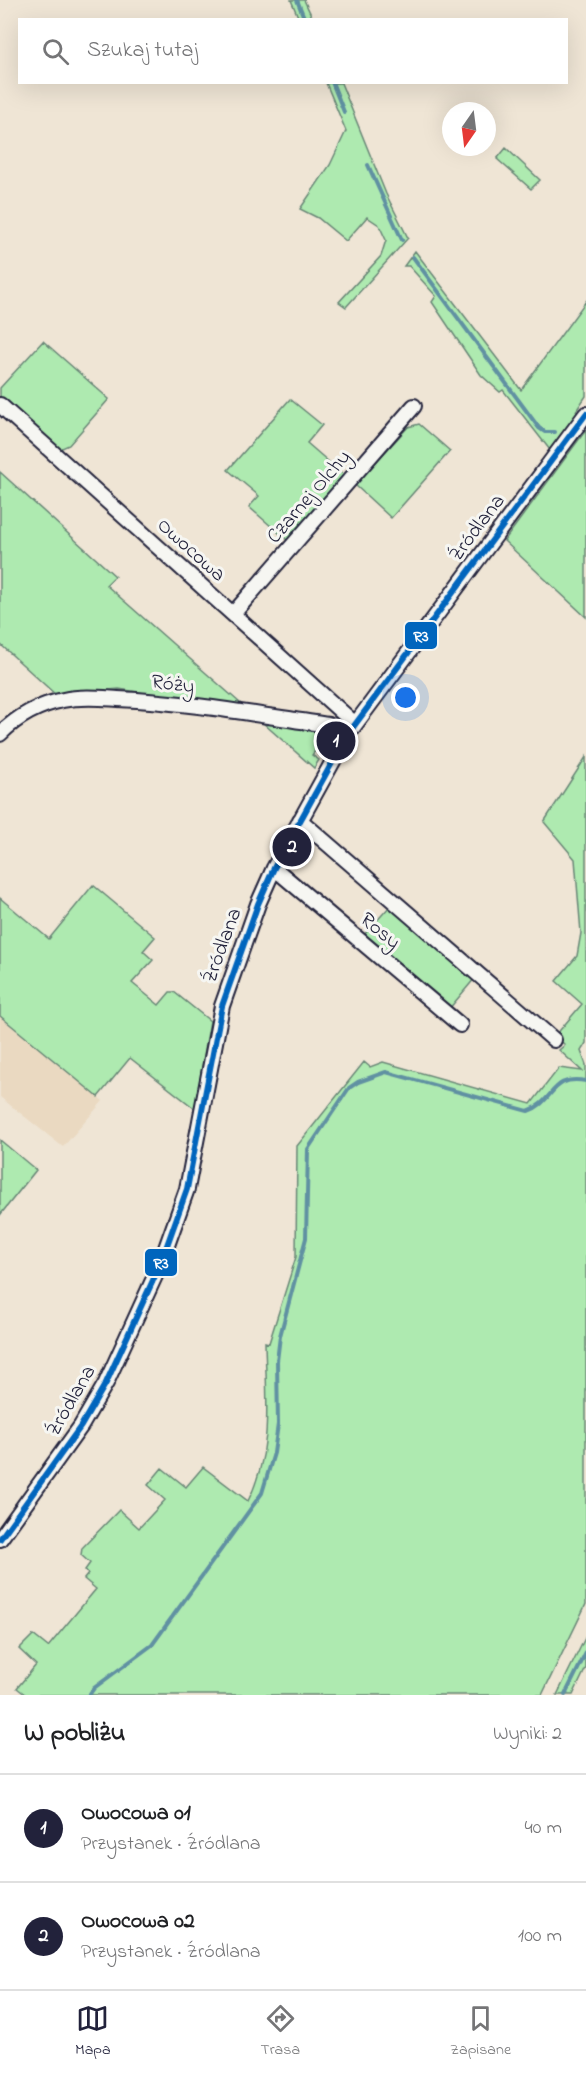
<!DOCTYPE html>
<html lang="pl">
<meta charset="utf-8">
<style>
:root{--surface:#fff;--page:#f6f6f6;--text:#202124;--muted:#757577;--line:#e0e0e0;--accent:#22223b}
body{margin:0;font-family:"Indie Flower",sans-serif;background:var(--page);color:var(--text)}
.compass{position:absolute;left:442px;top:102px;width:54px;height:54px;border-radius:50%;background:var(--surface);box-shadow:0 6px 24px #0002;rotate:194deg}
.you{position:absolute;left:406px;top:698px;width:21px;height:21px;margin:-15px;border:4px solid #fff;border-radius:50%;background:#1a73e8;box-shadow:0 0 0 9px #1a73e833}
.badge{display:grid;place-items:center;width:39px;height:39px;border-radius:50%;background:var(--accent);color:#fff;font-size:20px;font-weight:700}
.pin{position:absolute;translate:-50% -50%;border:3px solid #fff;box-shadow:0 2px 6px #0006}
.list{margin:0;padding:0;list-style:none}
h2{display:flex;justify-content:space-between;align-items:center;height:78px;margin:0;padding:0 24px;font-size:26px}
h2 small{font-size:20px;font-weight:400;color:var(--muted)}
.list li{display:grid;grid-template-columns:39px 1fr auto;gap:18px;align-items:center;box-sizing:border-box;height:108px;padding:0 24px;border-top:2px solid var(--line)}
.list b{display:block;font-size:22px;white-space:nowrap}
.list p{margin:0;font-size:20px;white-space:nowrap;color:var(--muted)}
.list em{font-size:20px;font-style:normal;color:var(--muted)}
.icon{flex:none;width:33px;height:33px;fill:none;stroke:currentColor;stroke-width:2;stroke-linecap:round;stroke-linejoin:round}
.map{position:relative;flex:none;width:586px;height:1695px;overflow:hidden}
.search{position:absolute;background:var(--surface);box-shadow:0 6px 24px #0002;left:18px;right:18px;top:18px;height:66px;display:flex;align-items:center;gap:15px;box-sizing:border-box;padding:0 21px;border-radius:0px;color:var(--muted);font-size:22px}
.sheet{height:294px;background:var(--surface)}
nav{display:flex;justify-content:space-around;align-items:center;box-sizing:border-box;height:84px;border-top:2px solid var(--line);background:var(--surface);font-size:16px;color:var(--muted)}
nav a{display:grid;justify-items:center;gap:3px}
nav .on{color:var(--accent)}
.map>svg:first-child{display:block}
.built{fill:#ead9c1}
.green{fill:#aeeab0;stroke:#688676;stroke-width:1.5}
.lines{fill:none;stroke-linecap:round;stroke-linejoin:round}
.stream{stroke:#6191a2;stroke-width:4}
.minor-casing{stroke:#22223b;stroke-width:18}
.minor{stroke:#f6f6f2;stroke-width:14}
.bus-1-casing{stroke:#f6f6f2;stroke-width:10}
.bus-1{stroke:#0065bd;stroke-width:6}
.labels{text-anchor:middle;stroke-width:6;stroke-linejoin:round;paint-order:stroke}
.street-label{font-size:21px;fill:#22223b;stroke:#f6f6f2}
.line-badge{stroke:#f6f6f2;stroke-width:2}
.badge-label{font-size:16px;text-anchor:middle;font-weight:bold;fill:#fff}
</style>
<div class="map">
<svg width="586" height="1695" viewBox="0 0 586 1695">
<rect width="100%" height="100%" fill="#efe5d5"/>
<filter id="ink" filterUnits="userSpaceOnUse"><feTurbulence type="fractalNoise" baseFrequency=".0167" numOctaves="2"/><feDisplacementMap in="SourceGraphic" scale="12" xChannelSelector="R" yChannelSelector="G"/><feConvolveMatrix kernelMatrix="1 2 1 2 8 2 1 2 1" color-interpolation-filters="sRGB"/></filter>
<g filter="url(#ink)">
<!-- built -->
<path class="built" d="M0,1016L103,1101L63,1147L0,1097Z"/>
<!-- green -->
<path class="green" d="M291,0H304L313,19H299Z
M326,83H341L386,194L408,238L346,307L339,302L381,256L386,240L379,225L367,217L346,241L318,218L300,209L330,165L346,131Z
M506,148L540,180L531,189L497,159Z
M415,251L521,390L586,301V396L576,411L578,413L575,418L550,450L503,390L500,392L481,375L432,302L436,296L409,266H404Z
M43,341L109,399L69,445L60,449L0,399V388Z
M290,399L322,425L307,443L344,475L287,540L249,507L259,496L228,470Z
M419,424L450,451L391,518L355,485L408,427Z
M586,430V617L504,541Z
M0,472L115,576L106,585L248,710L119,689L56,695L0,644Z
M263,723L324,729L336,737L328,752L317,748L312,755L319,760L314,768Z
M586,757V1043L581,1051L586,1065V1604L542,1695H26L17,1688L36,1665L19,1649L33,1635L48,1647L96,1589L84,1579L88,1574L85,1570L90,1563L81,1555L82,1548L119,1510L139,1528L165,1500L148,1485L162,1468L186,1487L203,1467L248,1501C274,1449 266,1398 265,1342L269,1343L296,1257L297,1146L364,1062L370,1067L383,1062L531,1104L559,1068L582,1071L559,1050L565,1045L555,1036L582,1004L556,981L577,956L581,933L575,859L544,822Z
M93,885L155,937L143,951L153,960L132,983L159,1005L170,992H174L210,1021L202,1066L198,1111L130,1058L98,1097L0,1016V898L49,939Z
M391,905L475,978L449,1009L363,936Z
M0,1140L36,1170L0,1215Z
M586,1636V1668L573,1695H557Z"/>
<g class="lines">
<!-- stream -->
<path class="stream" d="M297,0L305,20
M332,82L344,112
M368,165L402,240
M413,257L539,428L545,432H555
M89,1695L94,1688L152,1645L262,1493L274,1453L278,1424L277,1361L280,1336L306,1238L308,1149L349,1088L358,1082L386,1072L528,1111C555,1102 550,1074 586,1081
M565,1695L586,1653"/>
<defs>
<path id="minor" d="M0,405L355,724
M233,614L414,406
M0,734C18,716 38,705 63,700C81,696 101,698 118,699C188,702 259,715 328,725L348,734
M300,820L554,1040
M274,868L460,1025
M0,1539L81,1426L106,1383L160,1265L187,1189L222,1006L258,904L274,868L348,734L586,414"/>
</defs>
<!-- minor casing -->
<use href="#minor" class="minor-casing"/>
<!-- minor -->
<use href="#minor" class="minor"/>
<defs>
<path id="bus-1" d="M0,1539L81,1426L106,1383L160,1265L187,1189L222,1006L258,904L274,868L348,734L586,414"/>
</defs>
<!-- bus-1 casing -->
<use href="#bus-1" class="bus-1-casing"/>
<!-- bus-1 -->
<use href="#bus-1" class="bus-1"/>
</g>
</g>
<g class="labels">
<!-- street labels -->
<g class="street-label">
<text transform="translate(308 496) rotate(-49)" y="7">Czarnej Olchy</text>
<text transform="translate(476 527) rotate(-53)" y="7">Źródlana</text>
<text transform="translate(192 549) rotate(42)" y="7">Owocowa</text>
<text transform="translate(173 683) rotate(7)" y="7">Róży</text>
<text transform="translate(381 930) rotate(40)" y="7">Rosy</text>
<text transform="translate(221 945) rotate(-70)" y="7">Źródlana</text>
<text transform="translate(70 1400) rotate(-60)" y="7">Źródlana</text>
</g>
</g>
<g class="line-badge">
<rect x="404" y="621" width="34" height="29" rx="6" fill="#0065bd"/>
<rect x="144" y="1248" width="34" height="29" rx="6" fill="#0065bd"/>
</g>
<g class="badge-label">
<text x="421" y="641">R3</text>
<text x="161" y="1268">R3</text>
</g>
</svg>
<svg class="compass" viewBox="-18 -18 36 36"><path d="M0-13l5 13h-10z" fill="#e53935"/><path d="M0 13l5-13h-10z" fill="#757577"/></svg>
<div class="you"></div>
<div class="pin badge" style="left:336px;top:741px">1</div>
<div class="pin badge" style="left:292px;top:847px">2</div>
<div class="search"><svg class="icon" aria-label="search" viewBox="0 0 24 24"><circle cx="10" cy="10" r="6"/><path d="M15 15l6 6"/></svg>Szukaj tutaj</div>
</div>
<section class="sheet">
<h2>W pobliżu<small>Wyniki: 2</small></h2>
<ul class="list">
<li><span class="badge">1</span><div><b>Owocowa 01</b><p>Przystanek · Źródlana</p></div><em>40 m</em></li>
<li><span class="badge">2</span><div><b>Owocowa 02</b><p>Przystanek · Źródlana</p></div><em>100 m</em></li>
</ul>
</section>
<nav>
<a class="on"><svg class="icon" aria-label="map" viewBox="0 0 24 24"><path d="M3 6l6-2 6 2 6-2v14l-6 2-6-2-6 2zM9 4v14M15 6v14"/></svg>Mapa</a>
<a><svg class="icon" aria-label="directions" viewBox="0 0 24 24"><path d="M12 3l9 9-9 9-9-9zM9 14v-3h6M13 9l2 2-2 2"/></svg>Trasa</a>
<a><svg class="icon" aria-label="saved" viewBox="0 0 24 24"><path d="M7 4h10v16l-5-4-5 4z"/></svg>Zapisane</a>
</nav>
